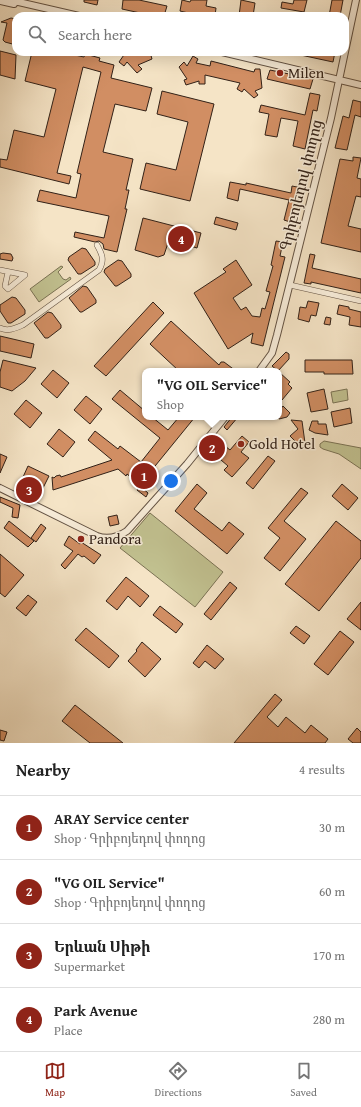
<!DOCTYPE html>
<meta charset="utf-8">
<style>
:root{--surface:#fff;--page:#f2f2f2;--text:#222;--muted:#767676;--line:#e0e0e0;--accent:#8f2418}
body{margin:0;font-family:"Gentium Book Plus","Noto Serif Armenian",serif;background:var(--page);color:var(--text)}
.you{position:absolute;left:171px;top:481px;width:14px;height:14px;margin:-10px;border:3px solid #fff;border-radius:50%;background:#1a73e8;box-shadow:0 0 0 6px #1a73e833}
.badge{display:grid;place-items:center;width:26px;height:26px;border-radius:50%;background:var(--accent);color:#fff;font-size:13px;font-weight:700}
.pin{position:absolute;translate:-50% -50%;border:2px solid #fff;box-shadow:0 1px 4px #0006}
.popup{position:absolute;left:142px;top:368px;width:140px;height:52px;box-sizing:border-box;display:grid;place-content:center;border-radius:8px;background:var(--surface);filter:drop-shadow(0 1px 3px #0005);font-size:13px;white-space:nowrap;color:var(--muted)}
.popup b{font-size:15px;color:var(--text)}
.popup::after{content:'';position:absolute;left:50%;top:100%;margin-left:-8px;border:8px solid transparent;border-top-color:var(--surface)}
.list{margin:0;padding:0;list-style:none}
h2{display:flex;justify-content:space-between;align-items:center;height:52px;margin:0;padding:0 16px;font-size:17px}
h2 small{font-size:13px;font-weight:400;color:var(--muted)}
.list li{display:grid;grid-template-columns:26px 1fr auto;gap:12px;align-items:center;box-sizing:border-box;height:64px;padding:0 16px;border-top:1px solid var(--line)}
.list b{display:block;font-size:15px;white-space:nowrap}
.list p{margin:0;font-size:13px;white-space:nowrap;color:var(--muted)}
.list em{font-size:13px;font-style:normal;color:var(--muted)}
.icon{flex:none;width:22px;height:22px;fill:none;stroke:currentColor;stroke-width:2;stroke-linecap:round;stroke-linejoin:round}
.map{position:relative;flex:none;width:361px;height:743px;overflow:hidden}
.search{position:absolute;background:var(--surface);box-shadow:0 4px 16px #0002;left:12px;right:12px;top:12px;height:44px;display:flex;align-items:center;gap:10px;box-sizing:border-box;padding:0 14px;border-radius:12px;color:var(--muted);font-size:15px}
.sheet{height:308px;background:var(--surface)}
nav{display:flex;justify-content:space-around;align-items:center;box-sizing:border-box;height:56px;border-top:1px solid var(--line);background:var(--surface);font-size:11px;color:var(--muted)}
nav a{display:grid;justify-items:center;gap:2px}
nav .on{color:var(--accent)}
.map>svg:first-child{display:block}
.green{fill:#c2c291;stroke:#7a7254}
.building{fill:#d18e63;stroke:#322117}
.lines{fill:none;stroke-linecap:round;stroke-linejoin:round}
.minor-casing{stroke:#635243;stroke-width:6}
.tertiary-casing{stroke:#635243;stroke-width:8}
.minor{stroke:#f8edda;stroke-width:5}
.tertiary{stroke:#f8edda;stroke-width:6}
.poi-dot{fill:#8f2418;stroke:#f8edda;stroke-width:1.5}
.labels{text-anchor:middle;stroke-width:3;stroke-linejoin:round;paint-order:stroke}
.poi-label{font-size:15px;fill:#322117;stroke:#f8edda;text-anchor:start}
.street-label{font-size:15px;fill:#322117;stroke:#f8edda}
</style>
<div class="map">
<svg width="361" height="743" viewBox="0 0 361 743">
<rect width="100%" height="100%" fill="#f5e4c6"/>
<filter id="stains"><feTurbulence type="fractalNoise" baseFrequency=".005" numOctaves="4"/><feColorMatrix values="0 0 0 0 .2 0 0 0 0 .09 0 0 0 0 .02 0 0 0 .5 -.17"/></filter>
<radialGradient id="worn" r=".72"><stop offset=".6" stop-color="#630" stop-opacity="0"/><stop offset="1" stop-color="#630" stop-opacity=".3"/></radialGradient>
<!-- green -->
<path class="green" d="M61,266L63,267L58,272L63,279L66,280L70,277L71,279L39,302L30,289Z
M347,389L348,400L333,403L331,392Z
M324,441L361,448V469L339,454L323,449L320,447V444Z
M150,513L223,572L195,607L120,548Z"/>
<!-- building -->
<path class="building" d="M84,0H98L97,5L84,2Z
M123,0H139L167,6L164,16H154L122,9Z
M182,0L190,2L191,0H207L206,6L216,8L215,16H201L180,11Z
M241,0L255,3L253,16H239Z
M294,0H307L304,12L281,8L282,2L293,4Z
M332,0H343L340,16H329Z
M11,18L16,19V45L5,42L3,40L7,23L1,22Z
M0,51L16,55L15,79L0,75Z
M32,52H61L84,57L85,54L100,58L99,61L114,65L111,78L152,88L146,111L115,104L103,152L133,159L126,190H129L125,209H127L117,252L104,249L103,244L99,241L95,242L74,237L75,232L104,238L109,216L37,201L40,190L76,198L81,174L77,173L101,72L83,67L57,173L71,176L69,184L0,167V159L7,160L14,130L44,137L56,89L25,81Z
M126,52H150L152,59L138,65L142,69L137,73L127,62L124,66L119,62Z
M297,52H335L333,62L296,54Z
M193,56L198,59L196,63L210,66L211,61L254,72L255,69H260L262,88L255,91L258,95L254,98L244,89L242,92L237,89L240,83L205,75V84H199V81L186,85L184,80L187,79L179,67L184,62L187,66Z
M270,70L313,79L310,89L267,79Z
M162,91L214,104L190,201L140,189L146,163L176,170L188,122L157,114Z
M310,93L320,95L317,111L313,110L305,149L293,146L298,121L281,118L277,137L265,135L269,114L259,112L261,105L305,115Z
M353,100L361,102V117L355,115L347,150L335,148L343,116L349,118Z
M353,157L361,158L357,178L361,179V197L356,196L348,226L361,229V252L321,243L340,159L353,161Z
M230,182L246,185V183L291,193L292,186L302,188L293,223L284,220L289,200L240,189L238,201L227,198Z
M216,217L238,223L236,230L214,224Z
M143,218L201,233L197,248L169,240L164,255L158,257L135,250Z
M276,241L283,242L280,256L285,257L263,346L251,343L253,333L228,349L194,293L226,272L223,269L236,260L252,285L233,298L241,310L246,307L252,316L260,317L262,308L265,309L270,292L266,291L273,266L271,265Z
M82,248L86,249L95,262V265L81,274H78L68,260L69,257Z
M3,253L11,254L13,258L12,261L0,259V254Z
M310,254L315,255L312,268L361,279V293L311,282V284L304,283Z
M118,260L122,261L131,274V277L117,286H115L104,272L105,269Z
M83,286L87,287L96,300V303L82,312H80L69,298Z
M12,297L16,298L25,310V314L11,323H8L0,311V305Z
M308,301L319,303L316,316L311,315L309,322L298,319L300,307L306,308Z
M153,302L164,313L106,376L94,366Z
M339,305L349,307V309L361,312V327L349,325L350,317L337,314Z
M48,312L52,313L61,325V328L48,338H45L34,323Z
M326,317L331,318L330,325L324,324Z
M171,321L219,365L221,362H224L236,371H179L150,344Z
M0,336L34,344L31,358L0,351Z
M286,352L289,354V359L278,371L272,366Z
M3,360L36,368L25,381L12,391L0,387V372Z
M305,360H352L353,374H324V372H305Z
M53,370L69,383L57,398L41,384Z
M279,372L290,382L288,384L292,388L282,400L279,398Z
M324,389L328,409L311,412L307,393Z
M120,390L145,411V417H152L168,430L179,417H195L151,471L154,474L143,487L127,474L126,476L118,469L53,490L52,477L54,478L56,476L60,475L61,477L112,460L88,440L95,431L118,449L120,446L141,462L160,438L112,399Z
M86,396L102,409L90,424L74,410Z
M26,400L42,413L30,428L14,414Z
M283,406L290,413L287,417L279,419V411Z
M350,408L352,423L334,427L331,412Z
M232,417H238L227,430L224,427Z
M291,420L302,421L305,443H297L290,436L298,429Z
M312,421H318V424H326L328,435L315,433L309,430Z
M59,429L75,442L63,457L47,444Z
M242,436L249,442L241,452L249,458L232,477L224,470L228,466L207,448L215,438L230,450Z
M0,454L7,457L0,473Z
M268,456L275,461L253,489L246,483Z
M28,466L49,476L39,496L19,486Z
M197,484L207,493L194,509L222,531L229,522L244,534L227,554L175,511Z
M342,484L358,498L348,510L332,496Z
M140,486L148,493L146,497L137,490Z
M301,488L308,493L284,521L306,539L280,571L264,558L280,538L268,528Z
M0,497L20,505L18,518L12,517L13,508L0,502Z
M117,515L119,524L110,526L108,517Z
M9,521L34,541L28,547L4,528Z
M336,521L361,541V558L319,611L285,584Z
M41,524L46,528L36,542L31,538Z
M69,536L80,544L81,542L101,555L94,564L84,556L82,557L78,554L65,569L61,565L73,551L64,545Z
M0,554L24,575L5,597L0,593Z
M126,577L149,596L140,607L128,596L117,610L106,601Z
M230,582L237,588L211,620L204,614Z
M28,595L37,602L26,616L16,608Z
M361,602V630L347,619Z
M160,606L183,624L176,633L153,615Z
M296,626L310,636L304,644L290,633Z
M86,628L119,656L109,668L75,640Z
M340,631L354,642L328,675L314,664Z
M142,642L161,659L145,677L128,661L137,651L136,650Z
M207,645L224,659L215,669L205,661L199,668L193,663Z
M275,694L282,700L267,717L278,727L286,717L305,733L311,725L328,739L325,743H234Z
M75,705L123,743H90L62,721Z
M357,728L361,732V743H353L348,739Z
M0,730L7,732L4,741L0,740Z"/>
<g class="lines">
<defs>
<path id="minor" d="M0,270L25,275L8,289L5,286L8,272
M290,285L361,301
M0,328C8,332 16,328 23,325L99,270C105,260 102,254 97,245"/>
<path id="tertiary" d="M10,0L79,16
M0,1L14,4
M222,52L361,85
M259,371L272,353L277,335L331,118L356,0
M0,488L97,536C108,540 118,537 127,531L187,464L225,417"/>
</defs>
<!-- minor casing -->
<use href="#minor" class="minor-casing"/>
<!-- tertiary casing -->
<use href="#tertiary" class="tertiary-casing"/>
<!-- minor -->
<use href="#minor" class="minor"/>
<!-- tertiary -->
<use href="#tertiary" class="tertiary"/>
</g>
<!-- markers -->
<g class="poi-dot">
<circle cx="280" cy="73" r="4"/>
<circle cx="241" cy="444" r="4"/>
<circle cx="81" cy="539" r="4"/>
</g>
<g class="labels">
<!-- poi labels -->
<g class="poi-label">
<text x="288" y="78">Milen</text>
<text x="249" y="449">Gold Hotel</text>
<text x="89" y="544">Pandora</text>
</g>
<!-- street labels -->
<g class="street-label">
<text transform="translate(301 185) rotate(-76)" y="5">Գրիբոյեդով փողոց</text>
</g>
</g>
<rect width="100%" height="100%" filter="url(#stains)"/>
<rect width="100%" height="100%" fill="url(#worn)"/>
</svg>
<div class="you"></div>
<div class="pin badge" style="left:144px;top:476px">1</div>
<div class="pin badge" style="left:212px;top:448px">2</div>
<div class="popup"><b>&quot;VG OIL Service&quot;</b>Shop</div>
<div class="pin badge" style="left:29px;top:490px">3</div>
<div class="pin badge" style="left:181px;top:239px">4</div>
<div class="search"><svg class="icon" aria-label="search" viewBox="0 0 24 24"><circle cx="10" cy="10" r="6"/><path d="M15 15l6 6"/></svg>Search here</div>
</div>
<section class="sheet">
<h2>Nearby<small>4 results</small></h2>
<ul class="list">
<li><span class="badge">1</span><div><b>ARAY Service center</b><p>Shop · Գրիբոյեդով փողոց</p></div><em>30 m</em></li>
<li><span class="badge">2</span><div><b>&quot;VG OIL Service&quot;</b><p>Shop · Գրիբոյեդով փողոց</p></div><em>60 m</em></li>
<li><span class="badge">3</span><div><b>Երևան Սիթի</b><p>Supermarket</p></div><em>170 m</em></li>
<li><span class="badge">4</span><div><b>Park Avenue</b><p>Place</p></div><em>280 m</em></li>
</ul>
</section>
<nav>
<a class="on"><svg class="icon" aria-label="map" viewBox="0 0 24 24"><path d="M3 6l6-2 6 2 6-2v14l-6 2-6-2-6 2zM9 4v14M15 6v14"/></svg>Map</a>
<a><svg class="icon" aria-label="directions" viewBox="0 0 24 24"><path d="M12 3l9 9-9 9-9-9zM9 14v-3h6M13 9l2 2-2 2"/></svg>Directions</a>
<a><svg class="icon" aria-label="saved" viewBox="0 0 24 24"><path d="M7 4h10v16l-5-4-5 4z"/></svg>Saved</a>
</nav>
